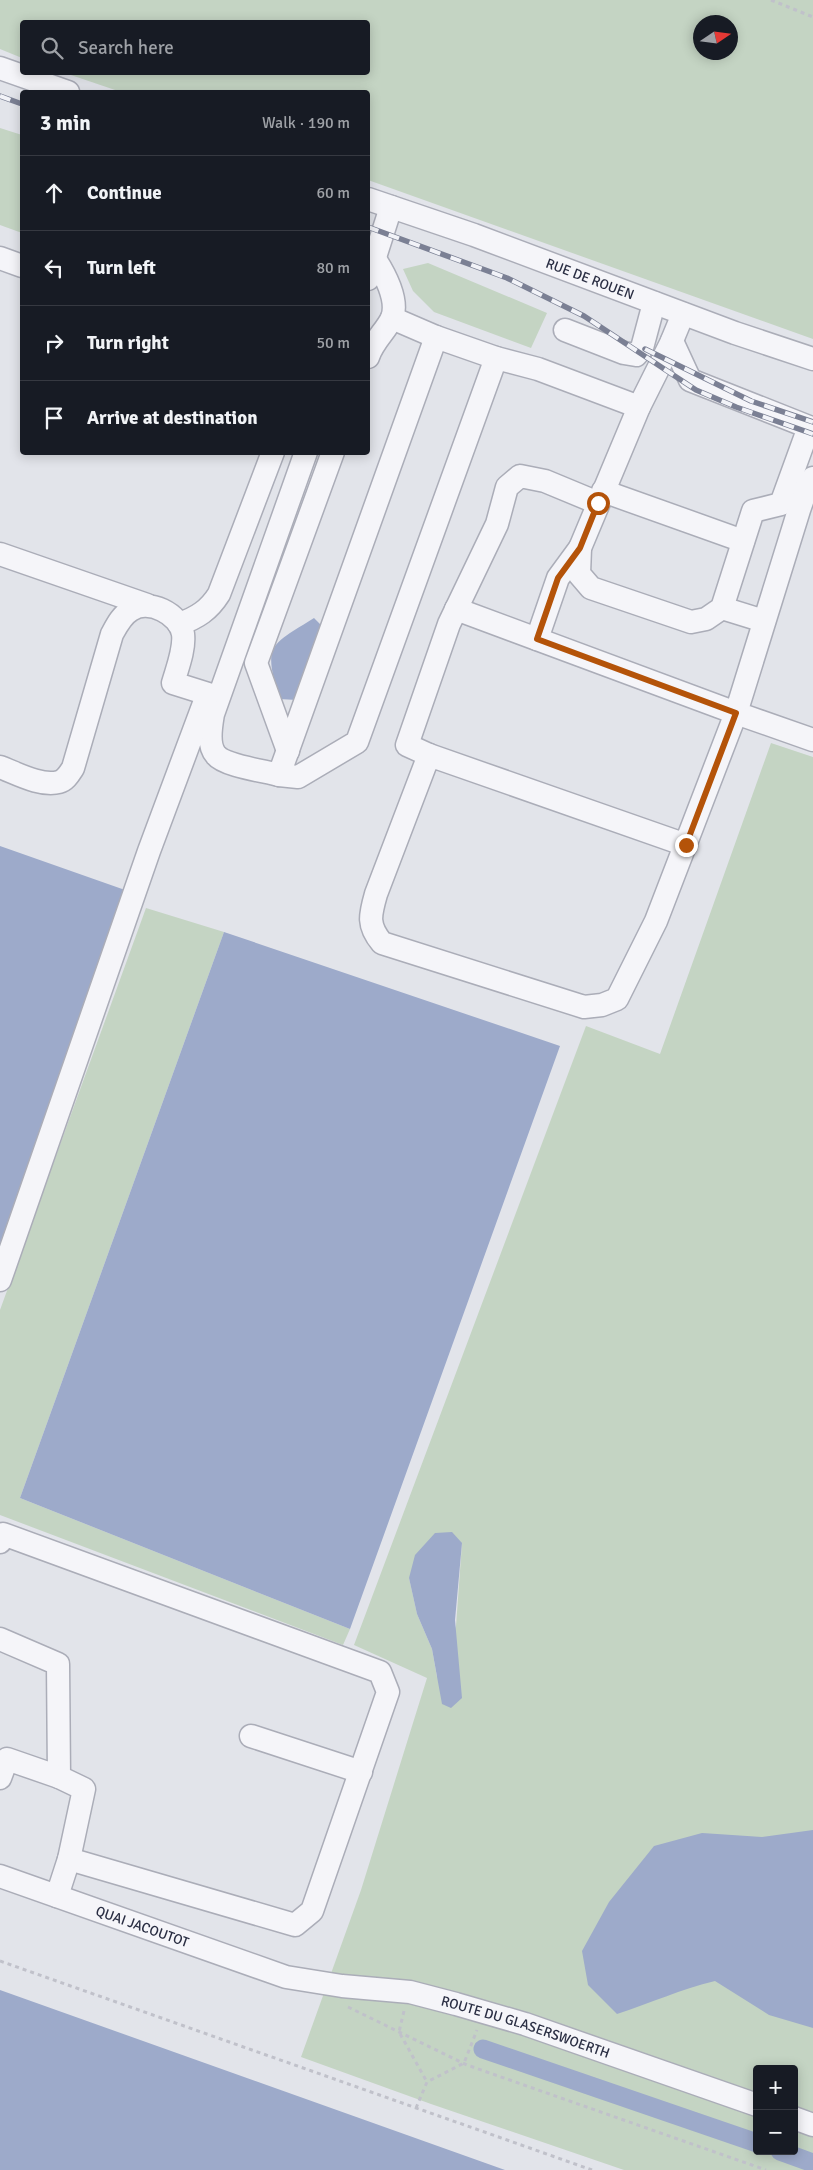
<!DOCTYPE html>
<meta charset="utf-8">
<style>
:root{--surface:#171b24;--page:#20242c;--text:#f1f3f6;--muted:#9ea1a6;--line:#363941}
body{margin:0;font-family:Signika,sans-serif;background:var(--page);color:var(--text)}
.controls{position:absolute;right:15px;bottom:15px;display:grid;overflow:hidden;border-radius:5px;box-shadow:0 2px 12px #0003}
.controls button{width:45px;height:45px;display:grid;place-items:center;padding:0;border:0;border-bottom:1px solid var(--line);background:var(--surface);color:var(--text);font:25px sans-serif}
.compass{position:absolute;left:693px;top:15px;width:45px;height:45px;border-radius:50%;background:var(--surface);box-shadow:0 2px 12px #0003;rotate:77deg}
.stop{position:absolute;width:15px;height:15px;margin:-11px;border:4px solid #b45309;border-radius:50%;background:#fff}
.stop.end{background:#b45309;border-color:#fff;box-shadow:0 1px 5px #0008}
.list{margin:0;padding:0;list-style:none}
h2{display:flex;justify-content:space-between;align-items:center;height:65px;margin:0;padding:0 20px;font-size:21px}
h2 small{font-size:16px;font-weight:400;color:var(--muted)}
.list li{display:grid;grid-template-columns:32px 1fr auto;gap:15px;align-items:center;box-sizing:border-box;height:75px;padding:0 20px;border-top:1px solid var(--line)}
.list b{display:block;font-size:19px;white-space:nowrap}
.list em{font-size:16px;font-style:normal;color:var(--muted)}
.icon{flex:none;width:28px;height:28px;fill:none;stroke:currentColor;stroke-width:2;stroke-linecap:round;stroke-linejoin:round}
.map{position:relative;flex:none;width:813px;height:2170px;overflow:hidden}
.search{position:absolute;background:var(--surface);box-shadow:0 2px 12px #0003;left:20px;top:20px;width:350px;height:55px;display:flex;align-items:center;gap:12px;box-sizing:border-box;padding:0 18px;border-radius:5px;color:var(--muted);font-size:19px}
.panel{position:absolute;background:var(--surface);box-shadow:0 2px 12px #0003;left:20px;top:90px;width:350px;height:365px;border-radius:5px}
.map>svg:first-child{display:block}
.green{fill:#c4d4c3;fill-rule:evenodd}
.water{fill:#9daaca}
.lines{fill:none;stroke-linecap:round;stroke-linejoin:round}
.canal{stroke:#9daaca;stroke-width:19}
.minor-casing{stroke:#abadb8;stroke-width:25}
.path{stroke:#c0c1ca;stroke-width:3;stroke-dasharray:4 4;stroke-linecap:butt}
.minor{stroke:#f5f5f9;stroke-width:22}
.rail-casing{stroke:#7b8094;stroke-width:5.5}
.rail{stroke:#f2f3f8;stroke-width:4;stroke-dasharray:11;stroke-linecap:butt}
.route{stroke:#b45309;stroke-width:6}
.labels{text-anchor:middle;stroke-width:4;stroke-linejoin:round;paint-order:stroke}
.street-label{font-size:14px;fill:#2a2e43;stroke:#f2f3f8}
</style>
<div class="map">
<svg width="813" height="2170" viewBox="0 0 813 2170">
<rect width="100%" height="100%" fill="#e2e4ea"/>
<!-- green -->
<path class="green" d="M0,0H813V339L368,180V92H121L65,73L368,72V22H22V58L0,49ZM700,22H730V52H700Z
M0,128L22,135V233L0,225Z
M428,263L547,313L531,348L434,312L413,291L403,269Z
M771,743L813,757V2170H624L431,2104L301,2057L361,1890L427,1678L354,1645L586,1026L660,1054ZM462,1543L456,1626L437,1677L432,1649L417,1614L409,1578ZM757,2069H794V2151H757Z
M146,908L224,932L20,1498L350,1629L343,1645L0,1515V1310Z"/>
<!-- water -->
<path class="water" d="M314,618L324,628L297,700L279,699C264,644 268,647 314,618Z
M0,846L125,890L0,1244Z
M224,932L560,1046L350,1629L20,1498Z
M452,1532L462,1543L455,1620L462,1698L451,1708L442,1704L432,1649L417,1614L409,1578L415,1555L435,1533Z
M813,1830V2028L769,2015L715,1981C681,1989 651,2003 617,2014L588,1985L582,1951L609,1902L654,1846L702,1833L762,1837Z
M0,1990L505,2170H0Z"/>
<g class="lines">
<!-- canal -->
<path class="canal" d="M483,2049L757,2143
M780,2151L813,2163"/>
<defs>
<g id="minor">
<path d="M0,68L68,92"/>
<path id="s1" d="M368,199L474,235L735,333L813,359"/>
<path d="M0,258L22,266"/>
<path d="M368,279L391,207"/>
<path d="M392,318L436,337"/>
<path d="M565,330L624,353L636,355L642,348L654,303"/>
<path d="M368,357C373,341 386,331 392,318C399,300 384,273 375,259"/>
<path d="M639,407L580,548L579,574L591,588L691,622L706,619L722,608L753,511L781,504L809,427L690,380L672,341"/>
<path d="M306,452L213,714C211,726 207,745 216,755C225,766 265,771 279,775L436,337L496,358L538,369L639,407L671,343L683,314"/>
<path d="M813,478L808,484L799,510L736,713L813,740"/>
<path d="M603,491L743,541"/>
<path d="M0,554L147,605"/>
<path d="M722,608L764,621"/>
<path d="M456,609L736,713L656,921L617,999L602,1005L584,1007L382,943C367,925 370,915 376,894L429,755L686,845"/>
<path d="M179,624C197,618 209,610 219,594L273,452"/>
<path d="M537,639L558,578L580,548"/>
<path d="M288,751L256,663L333,452"/>
<path d="M429,755L407,745L449,624L497,524L507,487L520,476L545,481L598,503"/>
<path d="M0,767C16,773 41,787 59,782C66,780 69,774 73,768L112,634C117,625 122,615 131,610C148,598 180,614 183,634C185,649 177,669 173,683L208,694"/>
<path d="M279,775L298,777L357,742L496,358"/>
<path d="M0,1280L149,851L206,698"/>
<path d="M0,1542L3,1534L380,1672L388,1692L312,1911L295,1925L69,1859"/>
<path d="M0,1639L58,1664L59,1777L84,1789L69,1859L57,1896"/>
<path d="M251,1736L361,1772"/>
<path d="M0,1778L7,1759L59,1777"/>
<path id="s2" d="M0,1876L286,1977L342,1986L410,1992L456,2004L525,2024L757,2105"/>
<path d="M794,2118L813,2125"/>
</g>
</defs>
<!-- minor casing -->
<use href="#minor" class="minor-casing"/>
<!-- path -->
<path class="path" d="M771,0L813,17
M0,1961L592,2170
M348,2007L467,2065L766,2170
M404,2011L399,2032L427,2082
M416,2108L427,2082L464,2063L477,2030"/>
<!-- minor -->
<use href="#minor" class="minor"/>
<defs>
<path id="rail" d="M0,96L22,104
M368,227L507,278L584,316L696,390L736,407L813,434
M645,349L751,401L813,422"/>
</defs>
<!-- rail casing -->
<use href="#rail" class="rail-casing"/>
<!-- rail -->
<use href="#rail" class="rail"/>
</g>
<g class="lines">
<!-- route -->
<path class="route" d="M598,503L580,548L558,578L537,639L736,713L686,845"/>
</g>
<g class="labels">
<!-- street labels -->
<g class="street-label">
<text dy="5" stroke="none"><textPath href="#s1" startOffset="236">RUE DE ROUEN</textPath></text>
<text dy="5" stroke="none"><textPath href="#s2" startOffset="151">QUAI JACOUTOT</textPath></text>
<text dy="5" stroke="none"><textPath href="#s2" startOffset="549">ROUTE DU GLASERSWOERTH</textPath></text>
</g>
</g>
</svg>
<div class="controls">
<button>+</button>
<button>−</button>
</div>
<svg class="compass" viewBox="-18 -18 36 36"><path d="M0-13l5 13h-10z" fill="#e53935"/><path d="M0 13l5-13h-10z" fill="#9ea1a6"/></svg>
<div class="stop" style="left:598px;top:503px"></div>
<div class="stop end" style="left:686px;top:845px"></div>
<div class="search"><svg class="icon" aria-label="search" viewBox="0 0 24 24"><circle cx="10" cy="10" r="6"/><path d="M15 15l6 6"/></svg>Search here</div>
<section class="panel">
<h2>3 min<small>Walk · 190 m</small></h2>
<ul class="list">
<li><svg class="icon" aria-label="ahead" viewBox="0 0 24 24"><path d="M12 20V5M6 11l6-6 6 6"/></svg><div><b>Continue</b></div><em>60 m</em></li>
<li><svg class="icon" aria-label="left" viewBox="0 0 24 24"><path d="M17 20v-9H6M10 6l-5 5 5 5"/></svg><div><b>Turn left</b></div><em>80 m</em></li>
<li><svg class="icon" aria-label="right" viewBox="0 0 24 24"><path d="M7 20v-9h11M14 6l5 5-5 5"/></svg><div><b>Turn right</b></div><em>50 m</em></li>
<li><svg class="icon" aria-label="arrive" viewBox="0 0 24 24"><path d="M6 21V4h12l-3 4 3 4H6"/></svg><div><b>Arrive at destination</b></div></li>
</ul>
</section>
</div>
